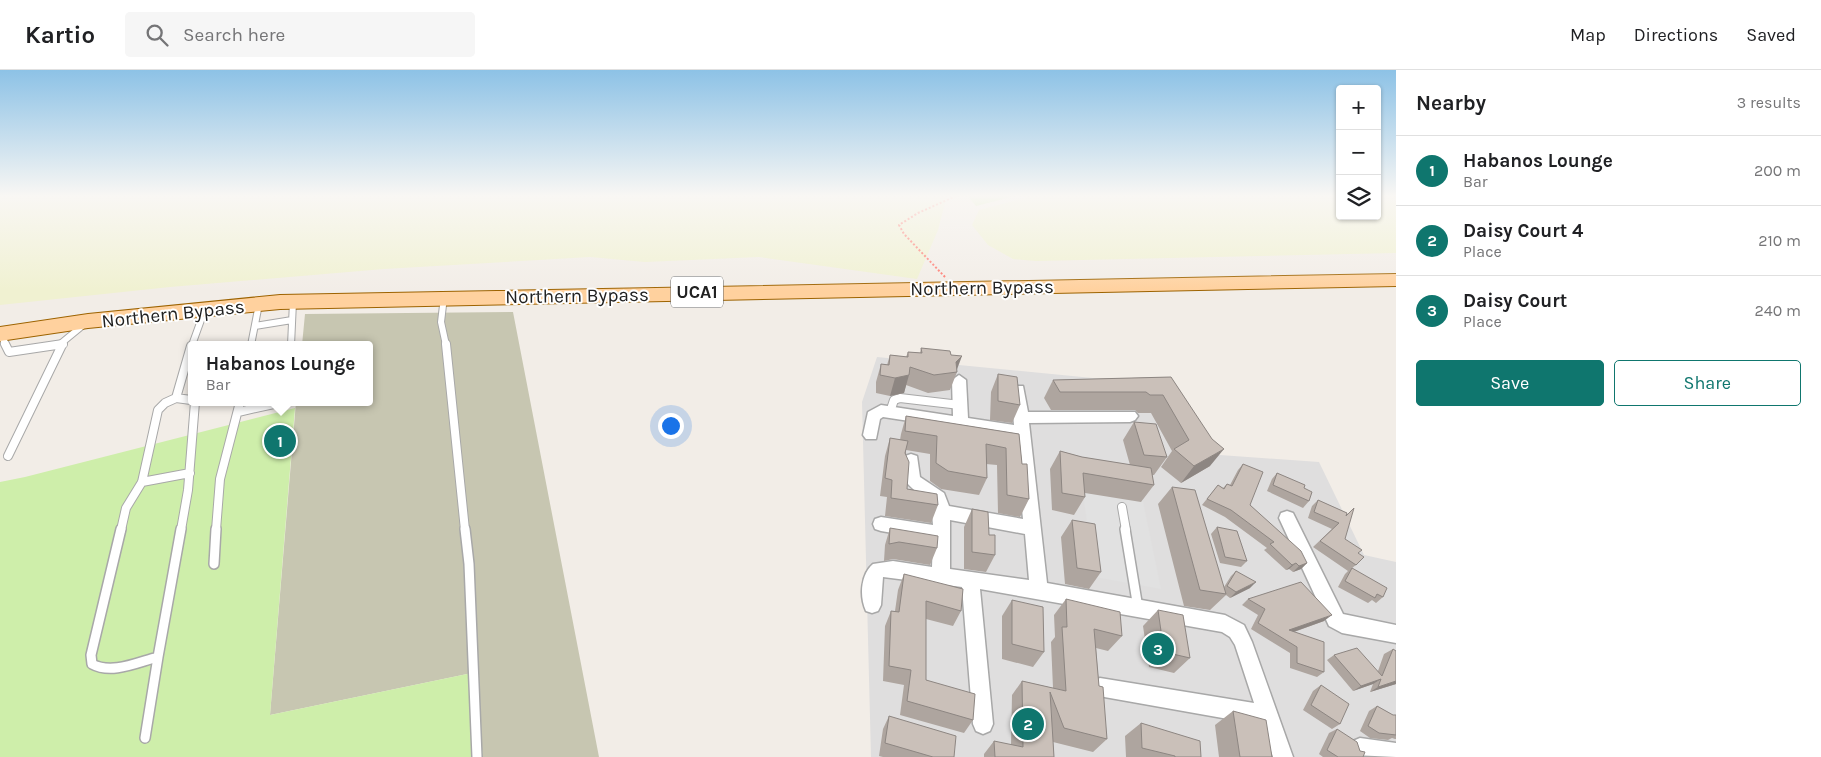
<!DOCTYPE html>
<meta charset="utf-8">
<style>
:root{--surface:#fff;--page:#f6f6f6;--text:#202124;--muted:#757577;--line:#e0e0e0;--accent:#0f766e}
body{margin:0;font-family:Karla,sans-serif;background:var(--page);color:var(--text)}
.controls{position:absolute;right:15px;top:15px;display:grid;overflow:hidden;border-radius:5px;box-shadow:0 1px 4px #0004}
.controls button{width:45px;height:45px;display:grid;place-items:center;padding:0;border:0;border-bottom:1px solid var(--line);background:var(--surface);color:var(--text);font:25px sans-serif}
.you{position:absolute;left:670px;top:355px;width:18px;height:18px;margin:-12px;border:4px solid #fff;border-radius:50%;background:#1a73e8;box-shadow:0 0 0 8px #1a73e833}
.badge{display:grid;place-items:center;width:32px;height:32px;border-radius:50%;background:var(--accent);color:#fff;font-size:16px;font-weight:700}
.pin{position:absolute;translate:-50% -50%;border:2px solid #fff;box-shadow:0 1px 5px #0006}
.popup{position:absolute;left:188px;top:271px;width:185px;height:65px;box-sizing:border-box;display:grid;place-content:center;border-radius:5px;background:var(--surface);filter:drop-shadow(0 1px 4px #0005);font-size:16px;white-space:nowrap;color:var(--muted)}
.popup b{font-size:19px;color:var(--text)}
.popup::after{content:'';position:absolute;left:50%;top:100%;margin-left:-10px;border:10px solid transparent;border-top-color:var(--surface)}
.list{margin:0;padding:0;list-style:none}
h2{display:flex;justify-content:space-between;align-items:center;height:65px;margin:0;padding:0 20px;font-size:21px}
h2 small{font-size:16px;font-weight:400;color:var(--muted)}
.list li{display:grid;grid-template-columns:32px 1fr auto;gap:15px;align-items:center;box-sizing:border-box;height:70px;padding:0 20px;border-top:1px solid var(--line)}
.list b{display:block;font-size:19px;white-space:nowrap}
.list p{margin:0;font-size:16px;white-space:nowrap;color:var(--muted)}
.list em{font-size:16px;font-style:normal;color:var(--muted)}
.actions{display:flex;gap:10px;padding:15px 20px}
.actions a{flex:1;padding:11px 0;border:1px solid var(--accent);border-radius:5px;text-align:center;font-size:18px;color:var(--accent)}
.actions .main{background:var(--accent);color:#fff}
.icon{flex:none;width:28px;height:28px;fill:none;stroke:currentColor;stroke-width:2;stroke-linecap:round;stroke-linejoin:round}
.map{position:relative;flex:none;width:1396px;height:687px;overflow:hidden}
header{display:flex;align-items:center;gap:30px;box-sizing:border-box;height:70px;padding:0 25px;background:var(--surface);border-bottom:1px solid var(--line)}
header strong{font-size:24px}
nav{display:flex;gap:28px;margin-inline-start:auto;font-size:18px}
.search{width:350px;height:45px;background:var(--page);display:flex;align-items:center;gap:12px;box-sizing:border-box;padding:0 18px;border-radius:5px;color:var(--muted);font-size:19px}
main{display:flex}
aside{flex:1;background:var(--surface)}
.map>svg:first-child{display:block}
.residential{fill:#dfdede}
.construction{fill:#c7c6b1}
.farmland{fill:#f0f1d1}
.grass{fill:#ceeeaa}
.parking{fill:#e1e1e1}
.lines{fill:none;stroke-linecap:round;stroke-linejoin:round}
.lane-far2-casing{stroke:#a8a8a8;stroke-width:8}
.lane-far1-casing{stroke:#a8a8a8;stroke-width:10}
.lane-casing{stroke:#a8a8a8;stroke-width:12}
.street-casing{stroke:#a8a8a8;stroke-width:3}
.primary-casing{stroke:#9d6300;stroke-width:2}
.path{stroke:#ff746a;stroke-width:2;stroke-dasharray:2 2;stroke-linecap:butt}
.lane-far2{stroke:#fff;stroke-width:6}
.lane-far1{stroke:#fff;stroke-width:8}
.lane{stroke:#fff;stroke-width:9}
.street{fill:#fff;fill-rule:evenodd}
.primary{fill:#ffd19e;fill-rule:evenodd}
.wall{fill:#aea59f}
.shaded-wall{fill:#8d8682}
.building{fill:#cac0b9;stroke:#8d8682}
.labels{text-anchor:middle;stroke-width:4;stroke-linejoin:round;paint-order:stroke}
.shield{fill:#fff;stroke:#646464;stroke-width:1}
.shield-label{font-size:18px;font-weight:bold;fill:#212121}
.street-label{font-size:19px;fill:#212121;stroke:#fff}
</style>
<header>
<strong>Kartio</strong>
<div class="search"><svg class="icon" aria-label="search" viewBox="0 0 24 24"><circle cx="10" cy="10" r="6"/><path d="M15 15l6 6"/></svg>Search here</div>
<nav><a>Map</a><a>Directions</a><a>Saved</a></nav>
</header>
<main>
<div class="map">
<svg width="1396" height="687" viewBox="0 0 1396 687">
<rect width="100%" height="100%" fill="#f2ede7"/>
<!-- residential -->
<path class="residential" d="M877,287L1164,315L1206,384L1319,392L1364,485L1396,492V687H871L862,332Z"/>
<!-- construction -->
<path class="construction" d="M513,242L599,687H483L472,603L270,645L296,332H369V275H302L305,244Z"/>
<!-- farmland -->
<path class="farmland" d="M0,125H570L580,127L584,125H947L938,160L917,209L759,187L645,192L590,187L384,199L170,217L0,235Z
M1035,125H1340V146H1377V125H1396V183L1036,191L1013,189L988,175L972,155L979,140Z"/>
<!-- grass -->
<path class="grass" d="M967,125H1019L976,136Z
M295,338L270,645L472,603L483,687H0V412L25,407Z"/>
<!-- parking -->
<path class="parking" d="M1082,417L1142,427L1161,519L1095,507Z"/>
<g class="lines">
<defs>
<path id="lane-far2" d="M444,227L441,252L446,275
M255,256L292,250
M0,264L6,275
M59,275L87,252
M192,275L205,239
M251,275L259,234
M291,275L293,232"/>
<path id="lane-far1" d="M5,274L9,282L63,274
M446,274L465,460
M191,276L176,328L191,330
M238,342L283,332
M890,342L894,330L900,328L960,335
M8,386L62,275
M142,412L190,403
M1122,437L1126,460
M121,460L126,438L142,412L158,340L165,333L176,328
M181,460L188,420L195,332
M216,460L220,409L240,332"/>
<path id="lane" d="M121,459L91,585L92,594C112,605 138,592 158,587L181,459
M465,459L469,494L477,687
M1125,459L1138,538
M214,494L216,459
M145,668L158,587"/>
<path id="street" d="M959,305L966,310L968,348L1014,355L1011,320L1013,316H1023L1028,342H1135L1138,346L1135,350L1130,352L1029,353L1047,513L1225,545L1244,555L1252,572L1293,687H1273L1262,655L1093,625L1090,618L1093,611L1100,608L1254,633L1235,575L1230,567L1222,562L980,519L993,654L990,661L983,664L976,661L973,654L962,517L883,507L881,535L878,541L872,543L866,541C859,526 861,504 873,494L893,491L932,497L933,470L881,461L875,459L873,454L875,449L881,447L933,455L931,432C915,421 893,409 905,386L911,384L917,386L920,407L944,423L949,436L1023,449L1015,367L883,347L880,349L876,369H866L863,365L868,342L881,335L953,346L952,310ZM950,450L1025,464L1029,510L950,499Z
M1287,441L1293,443L1343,544L1396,555V573L1342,563L1329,556L1279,448L1281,443Z
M1360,668L1396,673V687L1353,685L1350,678L1353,671Z"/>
<path id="primary" d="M1396,204V216L280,239L88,258L0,271V257L88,244L280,225Z"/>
</defs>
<!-- lane-far2 casing -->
<use href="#lane-far2" class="lane-far2-casing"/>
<!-- lane-far1 casing -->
<use href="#lane-far1" class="lane-far1-casing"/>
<!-- lane casing -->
<use href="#lane" class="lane-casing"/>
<!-- street casing -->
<use href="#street" class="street-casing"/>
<!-- primary casing -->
<use href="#primary" class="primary-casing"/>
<!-- path -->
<path class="path" d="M945,207L904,164L899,155L918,143L958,125"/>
<!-- lane-far2 -->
<use href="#lane-far2" class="lane-far2"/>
<!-- lane-far1 -->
<use href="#lane-far1" class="lane-far1"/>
<!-- lane -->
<use href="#lane" class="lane"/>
<!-- street -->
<use href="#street" class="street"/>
<!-- primary -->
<use href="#primary" class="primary"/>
</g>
<!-- wall -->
<path class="wall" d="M921,278L951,285L957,302L950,320L928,323L906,315L904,323L890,326L876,323V312L881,294L887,295L890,285L906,287L908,282L920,283Z
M998,304L1020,335L1012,353L990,350L991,322Z
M1171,307L1210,396L1181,413L1161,397L1172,381L1151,343H1138L1135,340H1051L1044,328L1053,310Z
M906,346L1019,364L1022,394L1029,429L1020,447L998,443L997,395L986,394L987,408L979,425L941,419L930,411V384L906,380L907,419L938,435L931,453L885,446L887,427L880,426L885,386L890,368L900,370L901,364Z
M1134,352L1167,387L1154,405H1152L1154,415L1141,432L1085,423V427L1074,445L1052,440L1050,399L1060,381L1082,387L1130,395L1123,370Z
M1243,394L1250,435L1307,493L1301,499L1293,502L1289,499L1286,500L1264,480L1267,478L1225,447L1202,435L1218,415L1223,418L1227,414L1230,415L1238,400Z
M1277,403L1304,418L1309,431L1303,438L1267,421L1272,409Z
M1172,417L1224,517L1231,506L1236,501L1250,518L1230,528L1226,525L1210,540L1184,536L1158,434Z
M1318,430L1347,443L1345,469L1358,483L1356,495L1352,498L1383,527L1376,533L1372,530L1368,533L1338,517L1345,504L1348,501L1313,477L1332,459L1308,448L1312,436Z
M972,439L995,485L986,502L964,499V457Z
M1072,450L1101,502L1089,519L1065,514L1061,467Z
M1217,457L1247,491L1241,497L1220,493L1211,464Z
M890,458L937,478L930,495L893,489L884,491L885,475Z
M904,504L961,541L953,556L926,549V610L973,650L964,663L900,645L904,615L883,611L885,556L891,541H895L898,520Z
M1066,529L1122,566L1108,581L1096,578L1099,616L1107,669L1093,682L1053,672L1054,687H984V684L994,671L1011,675L1012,625L1022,611L1053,618L1051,572L1055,567L1054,545Z
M1248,529L1324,551L1294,562L1324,602L1317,607L1290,598V583L1251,559L1258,545L1242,535Z
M1012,530L1044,582L1033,597L1002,589V546Z
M1158,540L1190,588L1174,603L1149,597L1143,556Z
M1393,579L1396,581V614L1370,622L1373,614L1353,621L1327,590L1334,585L1378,601L1384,584Z
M1321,615L1340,654L1332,659L1303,640L1313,621Z
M1377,636L1393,645H1396V669H1395L1392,668L1388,670L1370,668L1360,661L1369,641Z
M1233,641L1272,687H1219L1215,655Z
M889,646L954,687H883L879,686L883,659Z
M1141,653L1201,687H1126L1125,666Z
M1337,659L1360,681L1363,687H1323L1319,684L1329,663Z"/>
<!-- shaded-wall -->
<path class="shaded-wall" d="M962,286L956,302V292Z
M909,305L904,323L890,326L895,308Z
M1224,379L1210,396L1181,413L1194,396Z
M1296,493L1289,499L1286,500L1292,495Z
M1307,493L1301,499L1293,502L1299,496Z
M1256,512L1250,518L1230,528L1236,522Z
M1332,545L1324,551L1282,566L1289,560Z
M1381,609L1373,614L1353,621L1361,616Z
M1396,611V614L1370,622L1378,617Z"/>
<!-- building -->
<path class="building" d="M921,278L950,281L951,285L962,286L956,292L957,302L934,305L910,297L909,305L895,308L880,305L881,294L889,295L890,285L908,287V282L922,283Z
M998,304L1017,307L1020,335L998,331Z
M1171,307L1212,369L1224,379L1194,396L1174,379L1189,370L1163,325H1150L1146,322H1060L1053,310Z
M906,346L1019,364L1022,394H1027L1029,429L1007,425L1006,378L986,374L987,408L948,401L936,393L937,366L905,361Z
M1134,352L1156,354L1167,387L1144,385Z
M890,368L908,371L905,383L909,392L907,419L937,424L938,435L891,428L892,410L885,408Z
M1060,381L1082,387L1151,398L1154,415L1083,403L1085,427L1062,423Z
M1243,394L1263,402L1250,435L1301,481L1307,493L1299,496L1296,493L1292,495L1270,474L1274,472L1231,440L1207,429L1218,415L1224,419L1227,414L1232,416Z
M1277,403L1305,415L1304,418L1312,422L1309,431L1273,415Z
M1172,417L1195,420L1226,524L1200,520Z
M1318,430L1347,443L1346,446L1354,438L1345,469L1362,480L1358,483L1364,487L1356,495L1320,471L1339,453L1314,442Z
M972,439L988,442L989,465H995V485L972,482Z
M1072,450L1095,454L1101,502L1077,498Z
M1217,457L1237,461L1247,491L1225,487Z
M890,458L938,466L937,478L899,472L889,474Z
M1352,498L1387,518L1383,527L1377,524L1375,528L1345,511Z
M1236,501L1256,512L1236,522L1227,516Z
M904,504L963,519L961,541L926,531V610L975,624L973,650L907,631L911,600L889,596L891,541L899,542Z
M1301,512L1332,545L1289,560L1324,572V602L1297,593V577L1258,553L1265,539L1248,529Z
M1066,529L1120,542L1122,566L1094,559L1099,616L1103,617L1107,669L1064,658L1050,622L1054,687H995L994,671L1023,677L1022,611L1066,621L1062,557H1067Z
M1012,530L1043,537L1044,582L1012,574Z
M1158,540L1183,545L1190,588L1164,582Z
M1357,578L1382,606L1393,579L1396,581V611L1378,617L1381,609L1361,616L1334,585Z
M1321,615L1349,634L1340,654L1311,635Z
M1377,636L1393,645H1396V665L1379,663L1368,656Z
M1233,641L1266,650L1272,687H1240Z
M889,646L956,666L954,687H933L885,673Z
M1141,653L1200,671L1201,687H1175V686L1142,678Z
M1337,659L1357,672L1360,681L1365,682L1363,687H1338L1327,680Z"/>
<!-- sky -->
<linearGradient id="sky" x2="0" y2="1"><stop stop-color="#8dc2e6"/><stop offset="0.57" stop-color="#f9f7f4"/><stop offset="1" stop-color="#f9f7f4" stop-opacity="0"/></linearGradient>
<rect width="1396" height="221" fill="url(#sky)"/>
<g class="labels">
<!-- shield labels -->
<rect class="shield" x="671" y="206.5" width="52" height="31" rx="4"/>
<g class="shield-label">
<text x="697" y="228">UCA1</text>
</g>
<!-- street labels -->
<g class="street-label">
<text transform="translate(982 217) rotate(-1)" y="7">Northern Bypass</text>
<text transform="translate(577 225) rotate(-1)" y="7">Northern Bypass</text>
<text transform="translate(173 243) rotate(-6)" y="7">Northern Bypass</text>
</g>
</g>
</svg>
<div class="controls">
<button>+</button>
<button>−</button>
<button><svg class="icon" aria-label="layers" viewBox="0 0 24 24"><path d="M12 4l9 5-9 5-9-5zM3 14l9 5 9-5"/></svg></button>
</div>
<div class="you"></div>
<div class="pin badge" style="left:280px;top:371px">1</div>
<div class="popup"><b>Habanos Lounge</b>Bar</div>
<div class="pin badge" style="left:1028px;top:654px">2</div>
<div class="pin badge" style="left:1158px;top:579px">3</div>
</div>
<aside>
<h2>Nearby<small>3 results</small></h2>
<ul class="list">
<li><span class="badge">1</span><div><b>Habanos Lounge</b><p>Bar</p></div><em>200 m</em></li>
<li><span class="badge">2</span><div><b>Daisy Court 4</b><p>Place</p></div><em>210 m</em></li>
<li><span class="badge">3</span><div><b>Daisy Court</b><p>Place</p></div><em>240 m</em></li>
</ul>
<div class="actions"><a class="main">Save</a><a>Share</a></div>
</aside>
</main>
